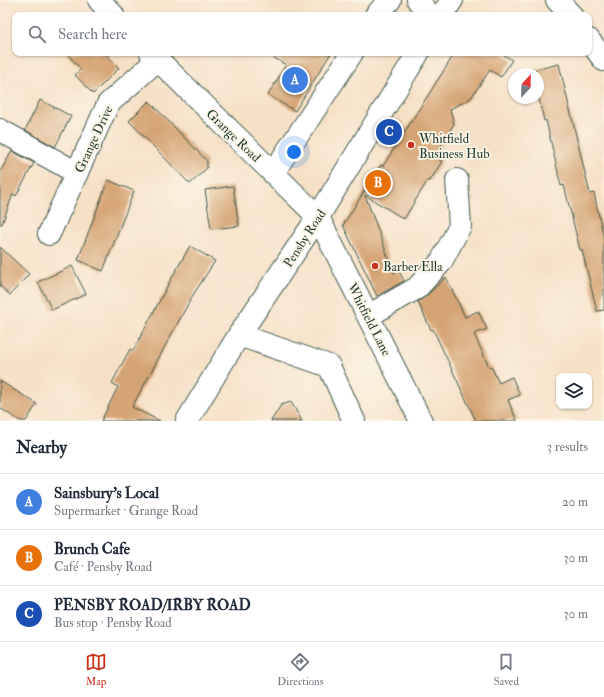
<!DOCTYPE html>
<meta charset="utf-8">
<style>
:root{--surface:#fff;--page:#f2f2f3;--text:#1f2937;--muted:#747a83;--line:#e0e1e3;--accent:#c8321e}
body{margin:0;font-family:"IM FELL Double Pica",serif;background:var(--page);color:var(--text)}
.controls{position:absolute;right:12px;bottom:12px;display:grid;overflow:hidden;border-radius:8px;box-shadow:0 1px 3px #0004}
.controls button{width:36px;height:36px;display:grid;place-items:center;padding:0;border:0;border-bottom:1px solid var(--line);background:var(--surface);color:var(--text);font:20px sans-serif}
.compass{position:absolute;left:508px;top:68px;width:36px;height:36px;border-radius:50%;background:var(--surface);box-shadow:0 1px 3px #0004;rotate:22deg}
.you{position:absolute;left:294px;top:152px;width:14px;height:14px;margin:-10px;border:3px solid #fff;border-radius:50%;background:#1a73e8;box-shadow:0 0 0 6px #1a73e833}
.badge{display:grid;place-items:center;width:26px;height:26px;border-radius:50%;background:var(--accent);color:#fff;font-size:13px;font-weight:700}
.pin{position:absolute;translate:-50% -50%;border:2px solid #fff;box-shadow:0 1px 4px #0006}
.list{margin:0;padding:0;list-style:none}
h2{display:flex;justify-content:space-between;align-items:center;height:52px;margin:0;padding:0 16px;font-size:17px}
h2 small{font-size:13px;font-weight:400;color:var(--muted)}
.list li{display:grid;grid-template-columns:26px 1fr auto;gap:12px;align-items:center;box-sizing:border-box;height:56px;padding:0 16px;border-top:1px solid var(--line)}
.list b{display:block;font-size:15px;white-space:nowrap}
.list p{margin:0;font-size:13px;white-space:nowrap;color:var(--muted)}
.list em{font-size:13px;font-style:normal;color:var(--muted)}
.icon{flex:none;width:22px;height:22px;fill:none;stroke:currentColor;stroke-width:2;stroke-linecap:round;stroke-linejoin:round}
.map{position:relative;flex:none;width:604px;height:421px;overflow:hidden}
.search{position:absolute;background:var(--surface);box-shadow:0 1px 3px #0004;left:12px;right:12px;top:12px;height:44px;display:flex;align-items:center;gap:10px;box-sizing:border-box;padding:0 14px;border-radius:8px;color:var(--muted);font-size:15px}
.sheet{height:220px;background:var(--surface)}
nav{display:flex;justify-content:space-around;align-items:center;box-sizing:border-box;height:56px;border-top:1px solid var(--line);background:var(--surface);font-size:11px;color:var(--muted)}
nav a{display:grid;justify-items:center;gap:2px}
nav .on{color:var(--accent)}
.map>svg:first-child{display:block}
.building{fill:#d5a475}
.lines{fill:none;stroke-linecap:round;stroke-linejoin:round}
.minor-casing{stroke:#3f564a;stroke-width:24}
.major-casing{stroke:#3f564a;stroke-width:24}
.minor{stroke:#fff;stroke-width:22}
.major{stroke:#fff;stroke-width:22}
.poi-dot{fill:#c8321e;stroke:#fcf5e5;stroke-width:1.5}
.labels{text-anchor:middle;stroke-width:3.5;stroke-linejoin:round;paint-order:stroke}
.street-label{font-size:13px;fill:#1f3d34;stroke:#fcf5e5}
.poi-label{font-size:13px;fill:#1f3d34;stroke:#fcf5e5;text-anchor:start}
</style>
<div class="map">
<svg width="604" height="421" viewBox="0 0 604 421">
<rect width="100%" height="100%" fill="#fcf5e5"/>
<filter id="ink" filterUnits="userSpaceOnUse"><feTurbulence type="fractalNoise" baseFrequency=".025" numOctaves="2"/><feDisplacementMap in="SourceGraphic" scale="8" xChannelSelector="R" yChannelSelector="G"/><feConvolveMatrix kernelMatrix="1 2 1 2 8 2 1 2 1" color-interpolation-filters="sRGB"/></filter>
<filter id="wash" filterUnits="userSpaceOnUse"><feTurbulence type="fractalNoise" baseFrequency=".012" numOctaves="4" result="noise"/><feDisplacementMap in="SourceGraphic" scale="16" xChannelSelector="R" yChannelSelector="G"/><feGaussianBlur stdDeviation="0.9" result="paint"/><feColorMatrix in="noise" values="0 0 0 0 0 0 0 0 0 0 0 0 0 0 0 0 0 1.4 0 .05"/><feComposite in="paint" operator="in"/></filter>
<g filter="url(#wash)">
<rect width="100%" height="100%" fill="#f6e1c7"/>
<g id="blocks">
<!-- building -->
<path class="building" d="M66,53H105L119,68L93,94L75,75L81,69Z
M266,53H331L295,111L268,95L286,65Z
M455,53H501L512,60L501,77L490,70L470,99L450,109L454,124L434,157L442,161L430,181L428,180L404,219L365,195L394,273L399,271L404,281L377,296L343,225L381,165L383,166Z
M559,64L590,194L594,193L604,239V310L597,311L582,250H580L564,185L561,186L546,120L544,121L538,94V74H534L533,70Z
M40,100L71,116L55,147L25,130Z
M149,101L207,161V168L190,184L129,121Z
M12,151L34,163L16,196L13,194L2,224H0V172Z
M108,180L134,191L103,271L78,260Z
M233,186L239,226L211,229L205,190Z
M190,246L215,261L193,295L132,407L160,421H101L118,387L112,383L130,349L133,351L170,281Z
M0,247L29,274L10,295L0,286Z
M72,266L86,294L52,310L38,282Z
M446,277L465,317L478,311L487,329L474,334L489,367L491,366L499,383L512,377L520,395L508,400L517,421H476L433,329L431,330L418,302L426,296Z
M0,381L37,404L26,421H20L0,408Z
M291,402L302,421H271L281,405Z"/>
</g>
</g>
<g filter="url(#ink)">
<use href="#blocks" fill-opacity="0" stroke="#3f564a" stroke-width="1"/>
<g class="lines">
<defs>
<path id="minor" d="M99,0L113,15
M418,0L429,15
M557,0L571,15
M376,15L390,0
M589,40L604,60
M151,53L318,217L421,421
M0,130L77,173
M273,173L352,53
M49,234L108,104L157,60
M368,316L417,288L441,262L460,226L457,180
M239,335L329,366L354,421"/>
<path id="major" d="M442,15L452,0
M187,421L239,335L318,217L418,53"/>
</defs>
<!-- minor casing -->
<use href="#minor" class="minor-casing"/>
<!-- major casing -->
<use href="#major" class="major-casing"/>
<!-- minor -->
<use href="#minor" class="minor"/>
<!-- major -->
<use href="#major" class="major"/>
</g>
</g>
<!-- markers -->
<g class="poi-dot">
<circle cx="411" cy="145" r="4"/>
<circle cx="375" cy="266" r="4"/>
</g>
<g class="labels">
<!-- street labels -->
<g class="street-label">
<text transform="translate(234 135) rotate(44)" y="5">Grange Road</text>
<text transform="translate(93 139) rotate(-65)" y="5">Grange Drive</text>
<text transform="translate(304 238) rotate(-57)" y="5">Pensby Road</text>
<text transform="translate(370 319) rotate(63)" y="5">Whitfield Lane</text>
</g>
<!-- poi labels -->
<g class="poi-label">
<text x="419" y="143">Whitfield<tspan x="419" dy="15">Business Hub</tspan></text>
<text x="383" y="271">Barber Ella</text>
</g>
</g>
</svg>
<div class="controls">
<button><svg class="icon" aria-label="layers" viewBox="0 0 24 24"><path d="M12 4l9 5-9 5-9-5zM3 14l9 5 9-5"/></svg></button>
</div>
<svg class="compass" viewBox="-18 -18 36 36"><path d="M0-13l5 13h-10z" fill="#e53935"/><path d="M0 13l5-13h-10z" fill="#747a83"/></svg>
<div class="you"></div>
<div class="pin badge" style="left:295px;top:80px;background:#3f7fe0">A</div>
<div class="pin badge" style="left:378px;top:183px;background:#e8710a">B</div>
<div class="pin badge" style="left:389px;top:132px;background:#1a4fb4">C</div>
<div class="search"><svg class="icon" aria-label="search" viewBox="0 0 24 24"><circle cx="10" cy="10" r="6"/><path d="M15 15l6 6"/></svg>Search here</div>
</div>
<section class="sheet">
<h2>Nearby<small>3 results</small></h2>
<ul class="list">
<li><span class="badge" style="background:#3f7fe0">A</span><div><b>Sainsbury's Local</b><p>Supermarket · Grange Road</p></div><em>20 m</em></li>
<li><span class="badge" style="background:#e8710a">B</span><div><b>Brunch Cafe</b><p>Café · Pensby Road</p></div><em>30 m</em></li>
<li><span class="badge" style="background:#1a4fb4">C</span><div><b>PENSBY ROAD/IRBY ROAD</b><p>Bus stop · Pensby Road</p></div><em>30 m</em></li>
</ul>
</section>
<nav>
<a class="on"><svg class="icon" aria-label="map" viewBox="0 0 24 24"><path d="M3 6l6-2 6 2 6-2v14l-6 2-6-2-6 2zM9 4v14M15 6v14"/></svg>Map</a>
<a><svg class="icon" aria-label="directions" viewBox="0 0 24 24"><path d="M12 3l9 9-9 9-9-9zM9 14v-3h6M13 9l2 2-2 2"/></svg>Directions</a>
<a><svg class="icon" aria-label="saved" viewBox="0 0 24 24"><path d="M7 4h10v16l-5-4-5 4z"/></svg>Saved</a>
</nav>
